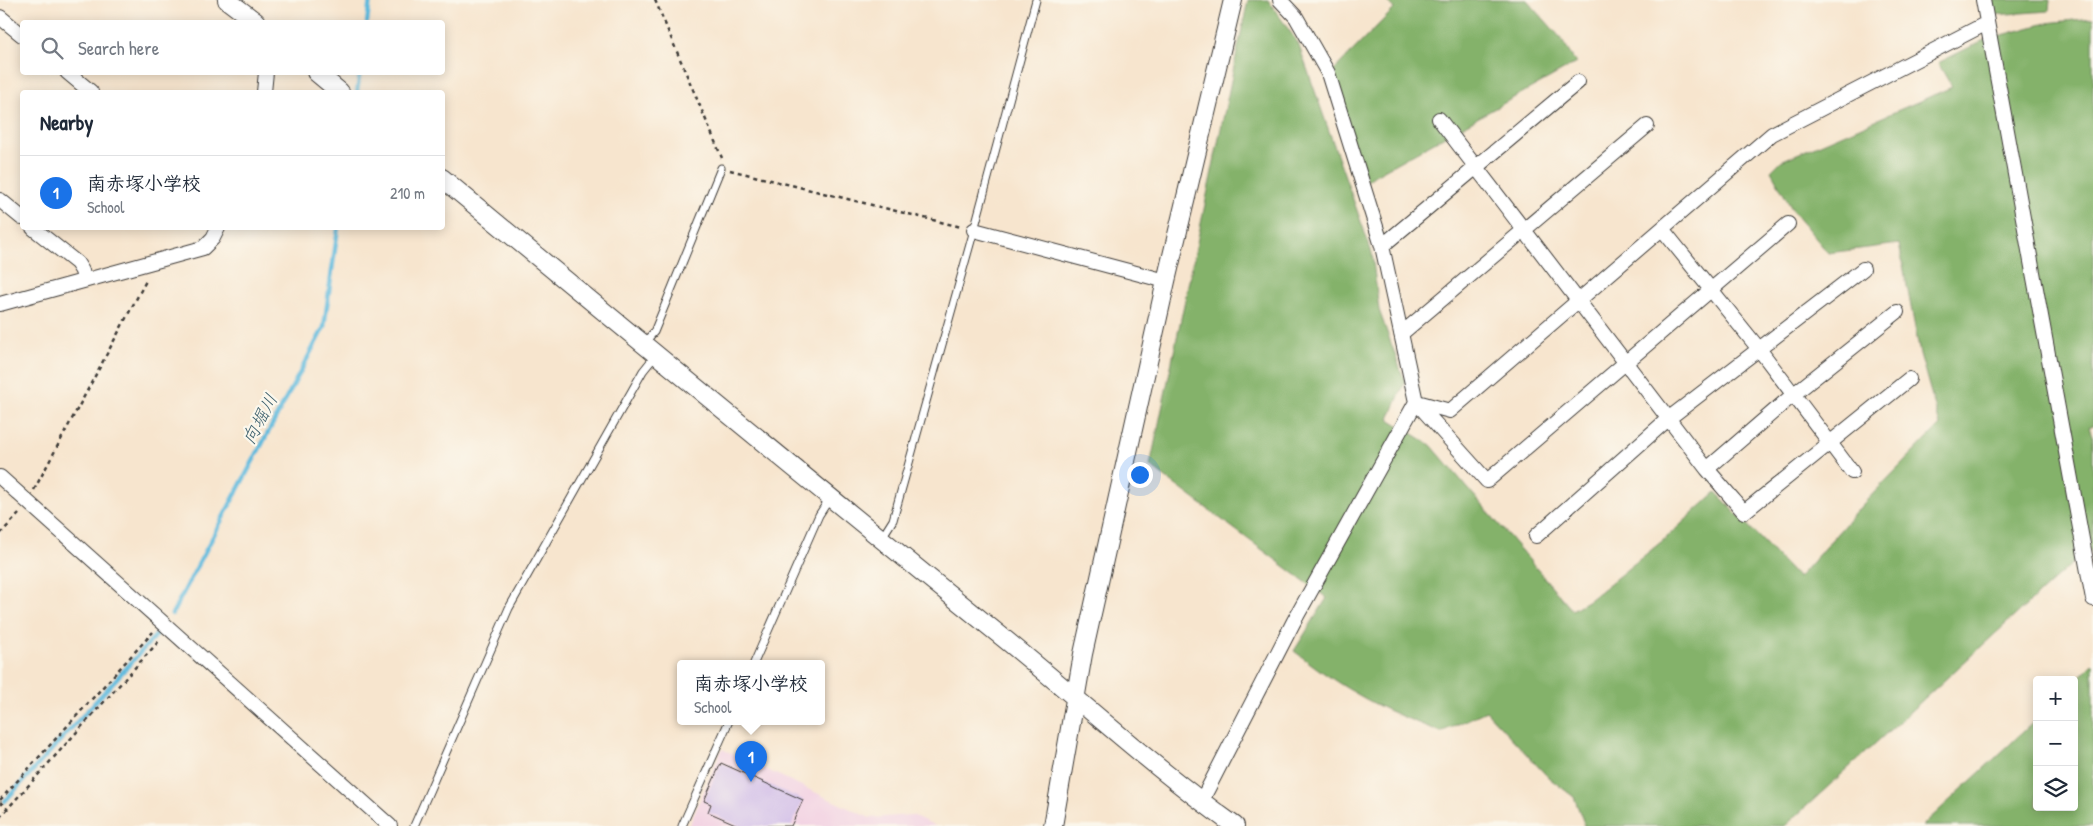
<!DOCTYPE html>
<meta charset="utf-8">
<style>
:root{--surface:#fff;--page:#f6f6f7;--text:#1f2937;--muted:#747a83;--line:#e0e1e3;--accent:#1a73e8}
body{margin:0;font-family:"Patrick Hand","Klee One",sans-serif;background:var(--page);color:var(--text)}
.controls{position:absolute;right:15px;bottom:15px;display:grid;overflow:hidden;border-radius:5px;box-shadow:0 2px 12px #0003}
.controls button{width:45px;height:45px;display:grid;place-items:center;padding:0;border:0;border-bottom:1px solid var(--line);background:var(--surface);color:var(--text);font:25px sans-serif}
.you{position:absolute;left:1139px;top:474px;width:18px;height:18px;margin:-12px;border:4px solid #fff;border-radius:50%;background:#1a73e8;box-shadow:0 0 0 8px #1a73e833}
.badge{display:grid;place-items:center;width:32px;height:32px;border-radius:50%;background:var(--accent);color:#fff;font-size:16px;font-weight:700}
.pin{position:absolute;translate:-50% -41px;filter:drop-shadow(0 1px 2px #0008)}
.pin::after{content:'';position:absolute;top:26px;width:18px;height:15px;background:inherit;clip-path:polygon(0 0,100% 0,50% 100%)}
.popup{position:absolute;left:677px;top:660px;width:148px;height:65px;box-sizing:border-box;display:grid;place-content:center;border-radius:5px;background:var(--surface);filter:drop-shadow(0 1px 4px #0005);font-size:16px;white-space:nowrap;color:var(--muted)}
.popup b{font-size:19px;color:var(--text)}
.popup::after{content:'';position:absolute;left:50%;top:100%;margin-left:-10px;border:10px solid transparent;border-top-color:var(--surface)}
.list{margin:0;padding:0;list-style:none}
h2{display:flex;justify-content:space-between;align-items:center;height:65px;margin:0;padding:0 20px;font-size:21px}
h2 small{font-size:16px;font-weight:400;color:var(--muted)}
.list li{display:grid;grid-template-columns:32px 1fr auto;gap:15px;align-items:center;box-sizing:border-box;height:75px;padding:0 20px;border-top:1px solid var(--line)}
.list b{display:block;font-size:19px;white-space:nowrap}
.list p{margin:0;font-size:16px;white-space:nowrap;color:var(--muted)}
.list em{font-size:16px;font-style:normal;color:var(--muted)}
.icon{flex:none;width:28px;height:28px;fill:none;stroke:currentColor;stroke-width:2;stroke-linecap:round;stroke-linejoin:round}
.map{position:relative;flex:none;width:2093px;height:826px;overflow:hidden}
.search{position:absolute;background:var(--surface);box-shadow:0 2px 12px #0003;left:20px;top:20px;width:425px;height:55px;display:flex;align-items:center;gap:12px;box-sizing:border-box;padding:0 18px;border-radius:5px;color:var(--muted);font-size:19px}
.panel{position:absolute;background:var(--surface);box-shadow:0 2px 12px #0003;left:20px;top:90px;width:425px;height:140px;border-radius:5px}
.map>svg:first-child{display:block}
.built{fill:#f2cfe2}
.forest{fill:#84b26b;stroke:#506744}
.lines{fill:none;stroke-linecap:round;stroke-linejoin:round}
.stream{stroke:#5fbadd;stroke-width:4.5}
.building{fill:#cdb8e8}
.service-casing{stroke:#3d3a37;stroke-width:9}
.minor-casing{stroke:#3d3a37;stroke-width:16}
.tertiary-casing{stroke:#3d3a37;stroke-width:20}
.path{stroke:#3d3a37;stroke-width:2.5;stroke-dasharray:4 4;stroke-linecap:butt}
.service{stroke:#fff;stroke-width:7}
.minor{stroke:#fff;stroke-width:14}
.tertiary{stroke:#fff;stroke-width:18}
.labels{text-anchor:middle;stroke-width:4.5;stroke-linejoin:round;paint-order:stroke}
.water-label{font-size:18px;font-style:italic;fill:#375b69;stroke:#fbf7ec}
</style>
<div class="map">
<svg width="2093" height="826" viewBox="0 0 2093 826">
<rect width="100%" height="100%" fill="#fbf7ec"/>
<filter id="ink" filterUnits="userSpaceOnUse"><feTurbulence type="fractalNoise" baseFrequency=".02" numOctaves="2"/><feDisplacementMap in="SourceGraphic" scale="10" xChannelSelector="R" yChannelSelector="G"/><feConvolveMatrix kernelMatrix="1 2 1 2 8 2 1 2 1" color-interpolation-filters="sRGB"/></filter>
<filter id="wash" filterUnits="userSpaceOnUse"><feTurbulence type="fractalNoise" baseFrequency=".0096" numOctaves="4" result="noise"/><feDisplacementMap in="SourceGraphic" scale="20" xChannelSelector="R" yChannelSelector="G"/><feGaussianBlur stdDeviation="1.12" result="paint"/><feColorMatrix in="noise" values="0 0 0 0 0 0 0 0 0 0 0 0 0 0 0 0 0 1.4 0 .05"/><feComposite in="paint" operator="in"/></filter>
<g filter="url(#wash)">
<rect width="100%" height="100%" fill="#f7e5ce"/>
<!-- built -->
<path class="built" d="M722,749L870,818L912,815L936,826H689Z"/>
<!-- forest -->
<path class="forest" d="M1248,0H1268L1298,43L1372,253L1379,310L1405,382L1389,419L1431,445L1572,610L1589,600L1666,538L1716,492L1798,578L1863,504L1940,425L1920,354L1899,244L1828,253L1793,211L1771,171L1781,161L1952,87L1938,63L1984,40L2046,23L2093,18V426L2089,427L2093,438V560L2089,548L1785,826H1585L1574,797L1549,778L1486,711L1441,732C1413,721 1384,710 1357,694C1335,682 1314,666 1294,651L1327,598L1150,466Z
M1387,0H1527L1559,36L1576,63L1375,175L1367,181L1328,76L1394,9Z
M1990,0H2050L2049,11L1993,15Z
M2093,663V826H1922L2037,719V807H2074V682Z"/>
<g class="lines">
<!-- stream -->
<path class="stream" d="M367,22L370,0
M357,92L360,72
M172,614L324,327L338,228
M5,801L158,633"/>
</g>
<g id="blocks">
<!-- building -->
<path class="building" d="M721,763L803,800L791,826H740L708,812L711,804L704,801Z"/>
</g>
</g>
<g filter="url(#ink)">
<use href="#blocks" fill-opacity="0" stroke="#3d3a37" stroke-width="1"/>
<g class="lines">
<defs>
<path id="service" d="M644,343L654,332L721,168
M881,539L893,520L974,230L1036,0
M754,663L819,515L830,498
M414,826L509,608L643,371L655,356
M682,826L729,721"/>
<path id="minor" d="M1280,0L1296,17L1328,73L1382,246L1416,402L1487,481L1788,224
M1983,0L2093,599
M0,17L22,35
M67,72L91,92
M264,92L266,72
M1439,119L1707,469L1744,512L1909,379
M0,200L22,218
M33,228L77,263L82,271L84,280
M974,230L1166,281
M1663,230L1759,349L1852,472
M1382,246L1578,82
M0,304L203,248L213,238L218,228
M1401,334L1647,126
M1417,402L1450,411L1772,134L1987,23
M1707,469L1794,394L1897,312
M0,477L390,826
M1536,536L1668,419L1863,269
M1201,802L1294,621L1416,402"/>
<path id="tertiary" d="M227,0L256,22
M316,72L340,92
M442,178C626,330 810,482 996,632C1076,696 1152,767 1235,826
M1053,826L1083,654L1166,281L1233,0"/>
</defs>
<!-- service casing -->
<use href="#service" class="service-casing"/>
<!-- minor casing -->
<use href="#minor" class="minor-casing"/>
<!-- tertiary casing -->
<use href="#tertiary" class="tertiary-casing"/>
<!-- path -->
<path class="path" d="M655,0L722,158
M730,170L961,227
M34,490L147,279
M0,534L19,514
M0,800L153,632
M0,802L7,809
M0,817L160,640"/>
<!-- service -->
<use href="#service" class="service"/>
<!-- minor -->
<use href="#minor" class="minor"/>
<!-- tertiary -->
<use href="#tertiary" class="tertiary"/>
</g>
</g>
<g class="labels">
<!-- water labels -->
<g class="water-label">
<text transform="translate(260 419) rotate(-62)" y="6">向堀川</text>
</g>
</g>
</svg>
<div class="controls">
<button>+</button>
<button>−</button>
<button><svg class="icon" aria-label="layers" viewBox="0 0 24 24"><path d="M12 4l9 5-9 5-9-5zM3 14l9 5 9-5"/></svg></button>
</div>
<div class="you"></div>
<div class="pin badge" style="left:751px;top:782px">1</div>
<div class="popup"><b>南赤塚小学校</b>School</div>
<div class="search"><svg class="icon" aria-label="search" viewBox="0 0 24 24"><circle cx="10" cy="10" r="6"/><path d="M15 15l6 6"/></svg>Search here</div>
<section class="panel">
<h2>Nearby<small></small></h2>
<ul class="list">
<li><span class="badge">1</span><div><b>南赤塚小学校</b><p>School</p></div><em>210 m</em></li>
</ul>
</section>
</div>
